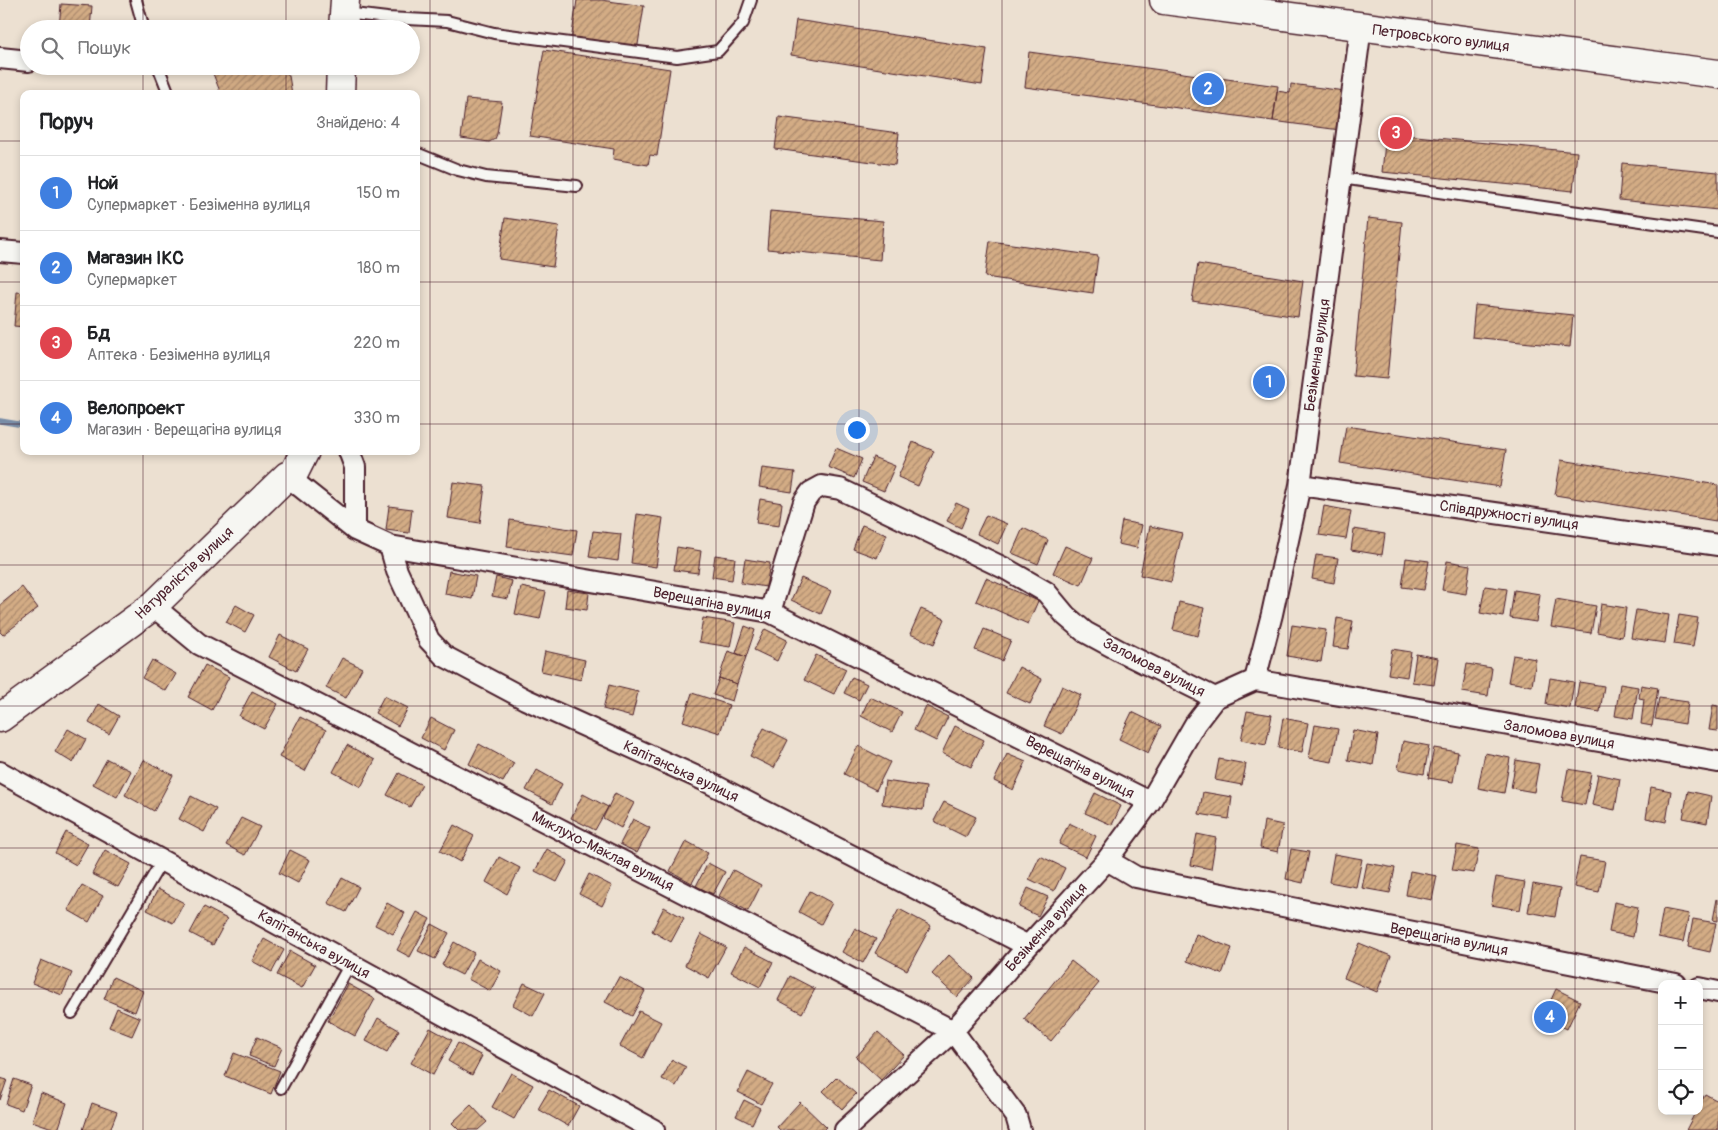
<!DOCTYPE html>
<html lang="uk">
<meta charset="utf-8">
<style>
:root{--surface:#fff;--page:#f6f6f6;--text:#202124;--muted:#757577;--line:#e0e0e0;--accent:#4a1f2b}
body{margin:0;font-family:Pangolin,sans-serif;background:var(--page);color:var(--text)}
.controls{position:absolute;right:15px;bottom:15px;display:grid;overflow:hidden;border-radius:10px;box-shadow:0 2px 8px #0003}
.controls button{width:45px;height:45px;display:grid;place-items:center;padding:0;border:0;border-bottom:1px solid var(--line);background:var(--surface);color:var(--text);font:25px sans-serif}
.you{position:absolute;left:856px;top:429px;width:18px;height:18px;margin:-12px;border:4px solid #fff;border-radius:50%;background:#1a73e8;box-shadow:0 0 0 8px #1a73e833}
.badge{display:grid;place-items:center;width:32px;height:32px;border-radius:50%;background:var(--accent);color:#fff;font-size:16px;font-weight:700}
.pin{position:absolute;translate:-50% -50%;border:2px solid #fff;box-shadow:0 1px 5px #0006}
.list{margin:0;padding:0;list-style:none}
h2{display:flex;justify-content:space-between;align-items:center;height:65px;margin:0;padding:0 20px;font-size:21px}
h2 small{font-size:16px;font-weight:400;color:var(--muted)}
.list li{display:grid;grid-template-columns:32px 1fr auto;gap:15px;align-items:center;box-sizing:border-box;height:75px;padding:0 20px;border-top:1px solid var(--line)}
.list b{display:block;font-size:19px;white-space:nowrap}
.list p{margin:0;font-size:16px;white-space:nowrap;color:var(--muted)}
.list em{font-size:16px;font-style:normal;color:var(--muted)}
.icon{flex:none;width:28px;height:28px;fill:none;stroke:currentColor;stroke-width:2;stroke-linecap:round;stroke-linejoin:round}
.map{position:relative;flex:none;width:1718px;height:1130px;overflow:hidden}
.search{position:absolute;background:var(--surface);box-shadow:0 2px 8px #0003;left:20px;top:20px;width:400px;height:55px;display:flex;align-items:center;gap:12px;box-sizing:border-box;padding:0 18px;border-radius:28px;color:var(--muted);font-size:19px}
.panel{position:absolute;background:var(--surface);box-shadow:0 2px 8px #0003;left:20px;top:90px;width:400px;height:365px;border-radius:10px}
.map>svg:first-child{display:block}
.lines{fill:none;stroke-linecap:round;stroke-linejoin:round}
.stream{stroke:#788ca6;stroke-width:5.5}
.building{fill:url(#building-hatch);stroke:#4a1f2b}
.lane-casing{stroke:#4a1f2b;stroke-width:14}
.street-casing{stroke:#4a1f2b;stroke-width:24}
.secondary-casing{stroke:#4a1f2b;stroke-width:31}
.lane{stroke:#f6f6f2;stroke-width:10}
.street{stroke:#f6f6f2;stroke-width:20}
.secondary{stroke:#f6f6f2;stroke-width:28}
.grid{fill:none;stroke:#4a1f2b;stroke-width:1;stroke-opacity:0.55}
.labels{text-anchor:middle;stroke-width:4;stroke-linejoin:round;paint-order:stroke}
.street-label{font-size:15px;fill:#4a1f2b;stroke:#f6f6f2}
</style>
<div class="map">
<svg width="1718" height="1130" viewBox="0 0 1718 1130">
<defs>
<pattern id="building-hatch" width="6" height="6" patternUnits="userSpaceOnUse" patternTransform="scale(1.25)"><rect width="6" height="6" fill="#d3ac85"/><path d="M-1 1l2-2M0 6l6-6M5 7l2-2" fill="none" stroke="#ad8b6d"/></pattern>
</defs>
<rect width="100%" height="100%" fill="#ece0d1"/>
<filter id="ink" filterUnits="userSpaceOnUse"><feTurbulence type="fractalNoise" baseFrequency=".02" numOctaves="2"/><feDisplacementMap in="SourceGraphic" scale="10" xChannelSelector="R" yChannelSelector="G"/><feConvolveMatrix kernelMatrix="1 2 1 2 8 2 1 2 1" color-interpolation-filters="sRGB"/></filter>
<g filter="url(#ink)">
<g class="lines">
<!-- stream -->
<path class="stream" d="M0,421L24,425"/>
</g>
<!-- building -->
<path class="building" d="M577,0H601L644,6L637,51L571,41Z
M61,4L92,6L90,29H59Z
M796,20L987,49L982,85L791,55Z
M544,50L670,69L657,156L650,155L648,165L613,159L614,149L530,136Z
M1029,52L1278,86L1273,121L1025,87Z
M210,66H283L289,76L292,94H221Z
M1291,84L1345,91L1340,130L1273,121L1277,91L1290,93Z
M466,99L502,102L497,134L495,139L489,142L461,138Z
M779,117L899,133L895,165L775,149Z
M1386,133L1577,152L1573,191L1382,172Z
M1622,163L1718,172V210L1619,200Z
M770,211L883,221L880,260L767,249Z
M505,218L559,226L553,267L499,259Z
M1368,218L1402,222L1387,379L1353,376Z
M990,241L1098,256L1093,293L985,277Z
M1198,264L1303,281L1298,317L1192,301Z
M17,292L24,293V327L14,326Z
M1475,305L1573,315L1570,347L1472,337Z
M1346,426L1506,450L1500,487L1340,463Z
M913,442L934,451L918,486L898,477Z
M836,448L862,459L854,478L828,467Z
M873,457L895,466L884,491L862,482Z
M1561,460L1718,485V507L1716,521L1555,495Z
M762,468L795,472L792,492L759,487Z
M453,482L485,486L480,523L448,518Z
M760,499L782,503L779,526L756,523Z
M956,503L969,509L961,528L947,521Z
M389,506L412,509L409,533L386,530Z
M1324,506L1351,511L1346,539L1319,535Z
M637,514L663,518L656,567L631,563Z
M986,515L1007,524L998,544L977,534Z
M510,520L577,530L573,556L507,547Z
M1122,521L1142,525L1137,548L1118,544Z
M862,525L887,534L877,558L853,549Z
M1150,526L1182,533L1171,582L1140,575Z
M1023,528L1048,540L1038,564L1012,553Z
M1354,529L1385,534L1382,555L1351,550Z
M593,531L621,534L618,561L589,557Z
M1065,546L1093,558L1081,585L1053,573Z
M677,547L701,551L698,573L674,570Z
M715,555L735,558L732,580L712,577Z
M1316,555L1338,558L1334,583L1312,579Z
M1406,558L1429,561L1424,590L1402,587Z
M745,559L770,563L766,587L741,583Z
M1447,561L1470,565L1466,594L1442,590Z
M449,571L476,576L472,599L445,594Z
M496,577L512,581L508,599L492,596Z
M801,578L831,591L821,614L791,600Z
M986,578L1038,601L1028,624L976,601Z
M1485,586L1507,589L1503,617L1480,613Z
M22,587L38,608L3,635L0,632V605Z
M521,587L546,592L540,619L515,614Z
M567,590L589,593L587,610L565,607Z
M1514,590L1540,594L1536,622L1510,618Z
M1556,599L1596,606L1591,633L1551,627Z
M1179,602L1204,608L1198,636L1173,630Z
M1601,604L1626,608L1622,637L1597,632Z
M236,605L254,615L245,632L226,622Z
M921,609L945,619L934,644L910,634Z
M1636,610L1669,615L1665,643L1631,638Z
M1679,615L1698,618L1693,647L1674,644Z
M703,618L735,623L730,647L699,642Z
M1337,618L1353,621L1348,649L1333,647Z
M1292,625L1326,630L1321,662L1287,656Z
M745,626L755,630L746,657L736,653Z
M765,629L787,640L777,661L754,650Z
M984,629L1011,640L1002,661L975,650Z
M280,635L308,649L296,671L269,657Z
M1392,649L1411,652L1407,677L1388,674Z
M545,651L585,660L581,680L541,671Z
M728,651L746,657L737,684L719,678Z
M1416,654L1438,658L1434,685L1412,682Z
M816,655L846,669L834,694L804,680Z
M1513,655L1536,659L1532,686L1508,682Z
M342,658L362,668L346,698L326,688Z
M152,660L176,674L166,691L142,678Z
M1467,664L1492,668L1488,696L1462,692Z
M205,665L229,677L212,710L188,697Z
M1019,667L1042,679L1030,704L1006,693Z
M852,677L867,684L859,700L844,693Z
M719,678L737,684L732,701L713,695Z
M1550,678L1574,682L1570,708L1546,704Z
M1579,682L1604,686L1600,712L1575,708Z
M1620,684L1638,687L1633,719L1615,716Z
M609,685L638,692L632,717L603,709Z
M1641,685L1658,688L1652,726L1641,724L1644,699L1639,698Z
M1062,686L1081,695L1062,734L1044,726Z
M252,691L278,704L264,729L239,716Z
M692,693L729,705L720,733L683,721Z
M384,696L408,708L398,726L375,713Z
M870,697L902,712L892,732L861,716Z
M1659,698L1688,702L1685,724L1655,719Z
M99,704L119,716L109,734L89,723Z
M1713,705L1718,706V731L1709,730Z
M926,706L948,717L936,741L914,730Z
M1247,711L1272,715L1266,745L1241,740Z
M1132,712L1161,726L1148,753L1119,739Z
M300,717L326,730L305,771L279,757Z
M431,718L454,730L444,750L421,738Z
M1283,718L1308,723L1302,752L1278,748Z
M1315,725L1338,729L1332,762L1309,758Z
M955,726L984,740L971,767L942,753Z
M764,728L788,740L774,768L750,756Z
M68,729L86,739L73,763L55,752Z
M1353,730L1378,735L1373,765L1348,760Z
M1403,741L1429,746L1424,774L1398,769Z
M479,744L514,763L503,782L469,764Z
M347,745L375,760L361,787L333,772Z
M858,746L890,762L876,790L844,774Z
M1434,748L1458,752L1453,782L1428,778Z
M1485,753L1510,758L1504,793L1478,788Z
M1007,754L1026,762L1013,790L994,781Z
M107,759L131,771L117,797L93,784Z
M1219,759L1246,764L1242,785L1215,780Z
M144,760L173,775L154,811L125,795Z
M1516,760L1539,764L1534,792L1511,788Z
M1568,769L1591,773L1585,805L1562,801Z
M537,770L562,784L552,804L526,790Z
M399,773L422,785L410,807L387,795Z
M1598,774L1620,779L1615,810L1592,805Z
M885,781L926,787L923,810L882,804Z
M1651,787L1671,791L1666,822L1646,818Z
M1688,791L1711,796L1707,823L1683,818Z
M1203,792L1232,797L1229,819L1199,814Z
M615,793L634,803L621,828L603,818Z
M1095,793L1121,806L1112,825L1085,813Z
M583,794L608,807L595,830L571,818Z
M191,796L216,809L204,832L179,819Z
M944,802L976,817L966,837L934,821Z
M241,818L260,827L245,855L226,845Z
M633,819L650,828L637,853L620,844Z
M1264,821L1283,825L1278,852L1260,848Z
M1069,823L1096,836L1086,857L1059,844Z
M454,825L474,836L460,862L440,851Z
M66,832L88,844L76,865L55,853Z
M1197,834L1216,838L1211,869L1191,865Z
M686,841L708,853L692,883L670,871Z
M1457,845L1479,849L1474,873L1452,870Z
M547,849L568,861L557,882L535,871Z
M1291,849L1309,852L1303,883L1286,879Z
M105,850L131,864L118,887L92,874Z
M290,850L310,860L298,883L279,873Z
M1334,854L1362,859L1356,887L1329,882Z
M1040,856L1065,868L1054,891L1029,879Z
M499,857L520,868L507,894L486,882Z
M1580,857L1605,861L1599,892L1574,887Z
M708,863L725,872L713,894L696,886Z
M1367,863L1395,868L1390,893L1362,888Z
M733,870L761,885L748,911L719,896Z
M1410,871L1437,876L1432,900L1406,895Z
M589,874L612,886L602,906L579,894Z
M1496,877L1525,882L1520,910L1491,905Z
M342,878L359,887L346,912L328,903Z
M1533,884L1560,889L1555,917L1528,912Z
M82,885L103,896L89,922L68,910Z
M1028,888L1048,897L1038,916L1019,907Z
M158,889L184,903L173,923L147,910Z
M810,891L832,903L821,924L799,912Z
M1717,899H1718V921L1713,920Z
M1614,902L1638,907L1633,937L1609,932Z
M387,903L405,913L393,934L375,925Z
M204,907L227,919L213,945L190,933Z
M664,907L684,918L671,942L652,931Z
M899,909L931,926L907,970L875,953Z
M1663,909L1689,914L1683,942L1658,937Z
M417,912L430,919L410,957L397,950Z
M1693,919L1716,923L1710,952L1688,947Z
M432,924L449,933L435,959L418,951Z
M855,928L876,939L863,963L842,952Z
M701,934L726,947L709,978L685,965Z
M1196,934L1232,948L1222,974L1187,961Z
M264,939L284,950L272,972L252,961Z
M454,942L474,953L462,975L442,965Z
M1359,943L1391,956L1377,992L1344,978Z
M744,947L773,962L760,987L731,972Z
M290,951L315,965L302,988L277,975Z
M949,955L974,978L957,997L932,974Z
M478,959L501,971L490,991L468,979Z
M41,960L72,973L62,995L32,983Z
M1071,961L1099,983L1051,1041L1024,1019Z
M790,976L815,989L802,1013L778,1000Z
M113,977L143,991L135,1012L104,999Z
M619,977L645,991L632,1016L605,1002Z
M524,983L545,993L533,1016L513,1005Z
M348,984L375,999L355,1036L328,1021Z
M1556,989L1580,1001L1567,1029L1543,1017Z
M117,1008L140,1018L132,1036L109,1027Z
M639,1011L661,1022L643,1058L620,1046Z
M378,1018L399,1030L387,1052L366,1041Z
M430,1028L452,1040L433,1075L411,1063Z
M878,1032L904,1055L881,1080L856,1057Z
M257,1037L282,1048L274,1066L249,1056Z
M458,1043L482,1056L472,1075L448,1061Z
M234,1053L280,1071L271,1094L225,1076Z
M672,1060L686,1067L676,1086L662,1079Z
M748,1072L772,1084L761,1104L738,1092Z
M511,1073L533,1085L514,1119L492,1107Z
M837,1077L856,1094L842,1109L823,1091Z
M0,1078L7,1080L0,1100Z
M14,1079L31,1085L22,1110L6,1104Z
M549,1090L579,1106L568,1126L538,1109Z
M41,1093L67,1103L58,1130L32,1121Z
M1705,1094L1718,1101V1130H1686L1696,1111H1699V1105Z
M744,1100L760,1108L752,1124L736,1116Z
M800,1102L826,1127L823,1130H780L777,1127Z
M92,1103L117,1112L110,1130H83Z
M471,1105L487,1122L478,1130H459L452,1123Z"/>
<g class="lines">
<defs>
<path id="lane" d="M136,0L144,29
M345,13L387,18L447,21L494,33L677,57L718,51L743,23L751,0
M158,66L169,94
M416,153L458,170L486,177L577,186
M1341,178L1718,232
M72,1013L162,861
M281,1088L350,964"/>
<path id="street" d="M0,58L29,61
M0,251L24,253
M349,451L355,467V530
M287,476L355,530L390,546L770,612L1150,802
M1300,485L1718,545
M390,546L397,571L429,640L444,656L525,699L706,781L1028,946
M153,606L199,644L953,1031L1016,1116L1020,1130
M770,612L804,502L811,492L822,486L840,489L1006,569L1046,592L1066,616L1085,632L1120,651L1215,698L1255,680L1718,762
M1255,680L1272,614L1300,485L1361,27
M0,772L654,1130
M1107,860L1136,877L1676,984
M1699,988L1718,992
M845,1130L953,1031L1028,946L1107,860L1150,802L1195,724L1215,698"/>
<path id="secondary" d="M1164,0L1718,74
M343,29L345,0
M340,94L341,66
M0,718L153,606L287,476L292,477L305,451"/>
</defs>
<!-- lane casing -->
<use href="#lane" class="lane-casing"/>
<!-- street casing -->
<use href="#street" class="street-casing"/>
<!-- secondary casing -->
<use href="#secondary" class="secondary-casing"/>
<!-- lane -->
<use href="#lane" class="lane"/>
<!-- street -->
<use href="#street" class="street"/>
<!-- secondary -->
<use href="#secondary" class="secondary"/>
</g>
</g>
<!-- grid -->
<path class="grid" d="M143,0V29M286,0V29M430,0V1130M573,0V1130M716,0V1130M859,0V1130M1002,0V1130M1145,0V1130M1288,0V1130M1432,0V1130M1575,0V1130M143,66V94M286,66V94M0,141H24M416,141H1718M0,282H24M416,282H1718M0,424H24M416,424H1718M143,451V1130M286,451V1130M0,565H1718M0,706H1718M0,848H1718M0,989H1662M1699,989H1718"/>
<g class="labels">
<!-- street labels -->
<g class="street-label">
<text transform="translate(1441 38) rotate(7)" y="5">Петровського вулиця</text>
<text transform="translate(1317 355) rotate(-82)" y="5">Безіменна вулиця</text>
<text transform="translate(1509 515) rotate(8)" y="5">Співдружності вулиця</text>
<text transform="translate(184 573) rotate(-43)" y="5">Натуралістів вулиця</text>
<text transform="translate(712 603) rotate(11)" y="5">Верещагіна вулиця</text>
<text transform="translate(1154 667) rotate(27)" y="5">Заломова вулиця</text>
<text transform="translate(1559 734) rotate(10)" y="5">Заломова вулиця</text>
<text transform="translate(1080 767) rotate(27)" y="5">Верещагіна вулиця</text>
<text transform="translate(681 771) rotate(25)" y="5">Капітанська вулиця</text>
<text transform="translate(603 851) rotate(27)" y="5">Миклухо-Маклая вулиця</text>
<text transform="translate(1046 927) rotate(-48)" y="5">Безіменна вулиця</text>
<text transform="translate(1449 939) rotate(11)" y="5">Верещагіна вулиця</text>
<text transform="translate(314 944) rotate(29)" y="5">Капітанська вулиця</text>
</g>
</g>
</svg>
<div class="controls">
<button>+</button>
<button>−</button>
<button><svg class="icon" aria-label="locate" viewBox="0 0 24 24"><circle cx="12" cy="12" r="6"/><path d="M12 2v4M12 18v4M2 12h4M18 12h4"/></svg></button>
</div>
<div class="you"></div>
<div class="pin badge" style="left:1269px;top:382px;background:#3f7fe0">1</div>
<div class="pin badge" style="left:1208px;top:89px;background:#3f7fe0">2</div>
<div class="pin badge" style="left:1396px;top:133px;background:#e0444e">3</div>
<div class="pin badge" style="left:1550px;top:1017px;background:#3f7fe0">4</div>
<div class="search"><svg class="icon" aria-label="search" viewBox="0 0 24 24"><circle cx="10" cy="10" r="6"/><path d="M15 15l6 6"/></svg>Пошук</div>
<section class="panel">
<h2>Поруч<small>Знайдено: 4</small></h2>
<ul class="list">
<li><span class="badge" style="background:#3f7fe0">1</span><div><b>Ной</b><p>Супермаркет · Безіменна вулиця</p></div><em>150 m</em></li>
<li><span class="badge" style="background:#3f7fe0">2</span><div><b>Магазин ІКС</b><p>Супермаркет</p></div><em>180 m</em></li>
<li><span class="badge" style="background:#e0444e">3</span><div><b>Бд</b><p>Аптека · Безіменна вулиця</p></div><em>220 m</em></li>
<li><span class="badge" style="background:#3f7fe0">4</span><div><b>Велопроект</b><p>Магазин · Верещагіна вулиця</p></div><em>330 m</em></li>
</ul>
</section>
</div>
